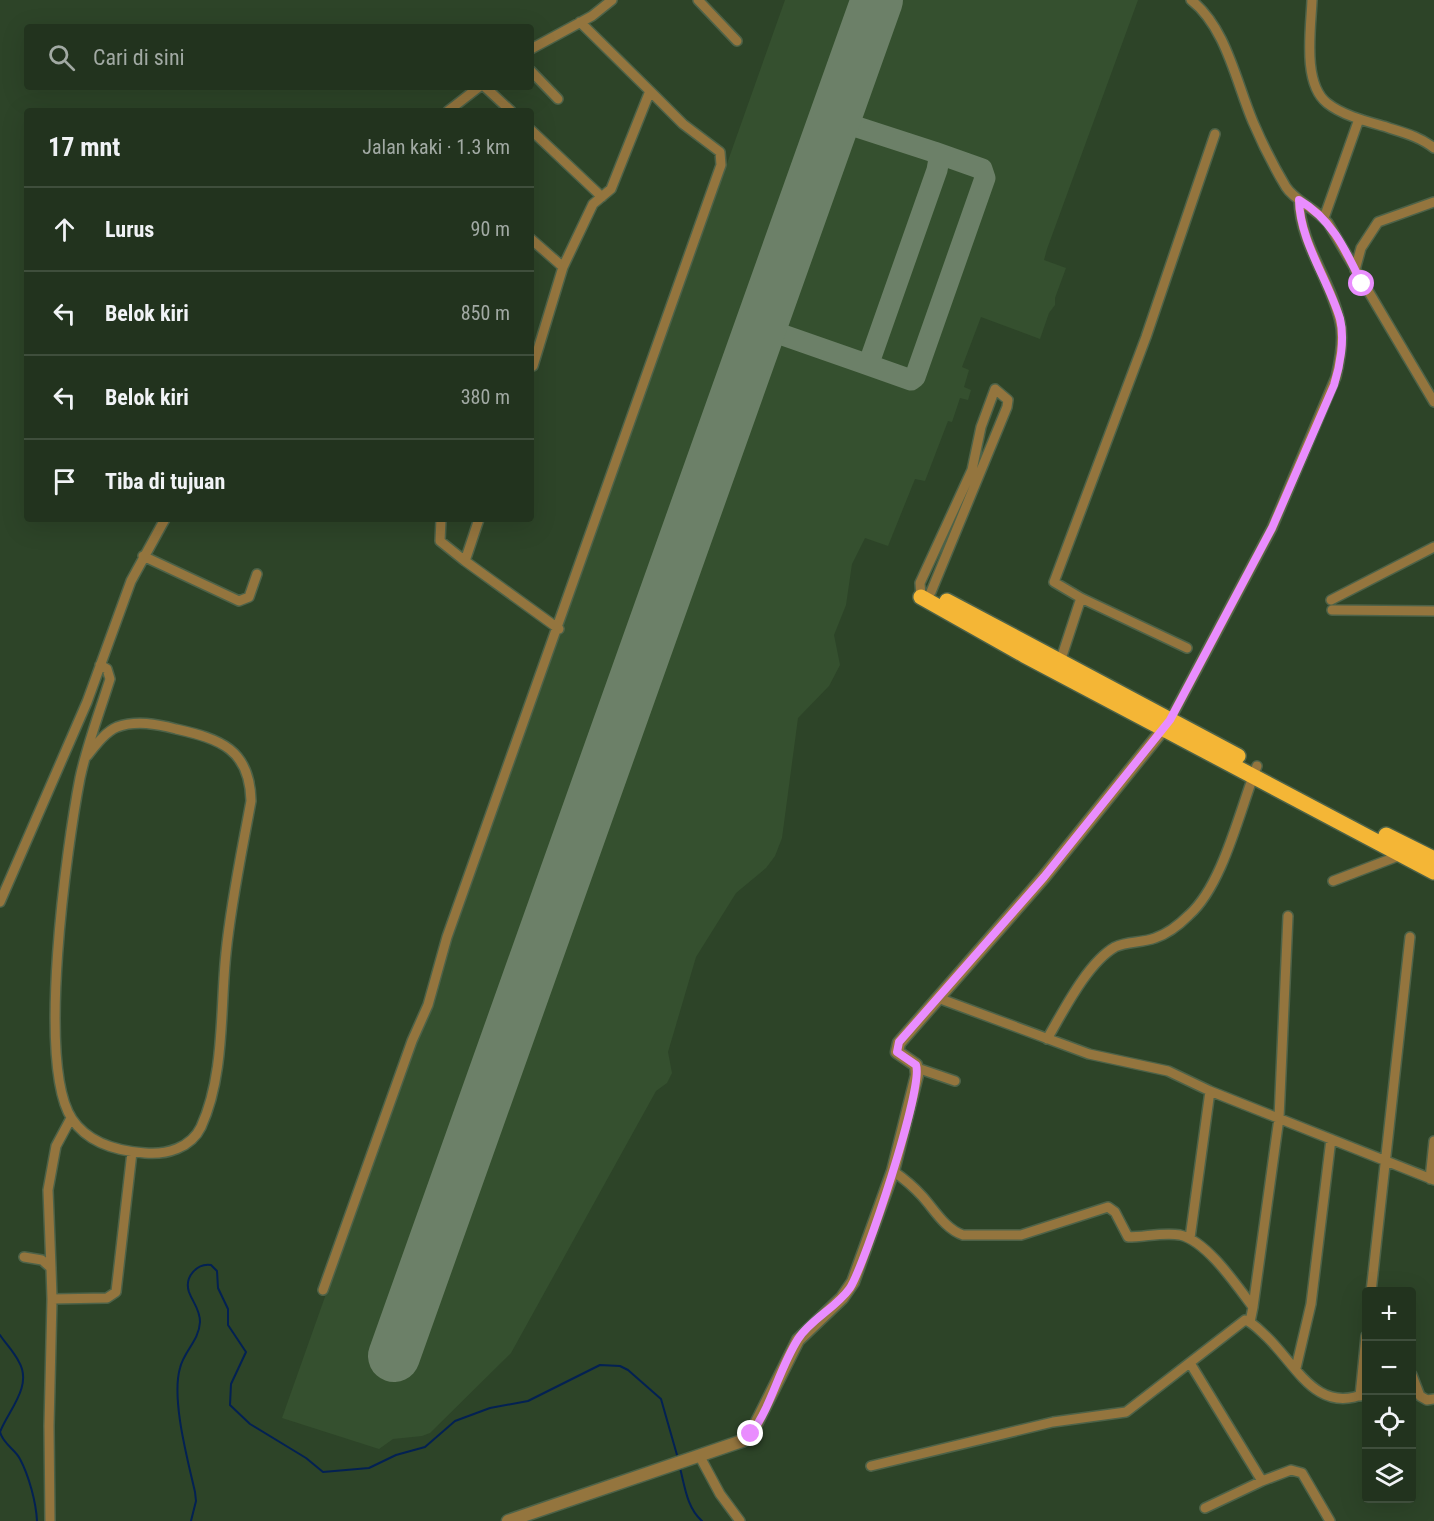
<!DOCTYPE html>
<html lang="id">
<meta charset="utf-8">
<style>
:root{--surface:#22331e;--page:#2e3f2b;--text:#f1f3f6;--muted:#a2aaa4;--line:#3f4e3c}
body{margin:0;font-family:"Roboto Condensed",sans-serif;background:var(--page);color:var(--text)}
.controls{position:absolute;right:18px;bottom:18px;display:grid;overflow:hidden;border-radius:6px;box-shadow:0 6px 24px #0002}
.controls button{width:54px;height:54px;display:grid;place-items:center;padding:0;border:0;border-bottom:2px solid var(--line);background:var(--surface);color:var(--text);font:30px sans-serif}
.stop{position:absolute;width:18px;height:18px;margin:-14px;border:4px solid #e98dfe;border-radius:50%;background:#fff}
.stop.end{background:#e98dfe;border-color:#fff;box-shadow:0 2px 6px #0008}
.list{margin:0;padding:0;list-style:none}
h2{display:flex;justify-content:space-between;align-items:center;height:78px;margin:0;padding:0 24px;font-size:26px}
h2 small{font-size:20px;font-weight:400;color:var(--muted)}
.list li{display:grid;grid-template-columns:39px 1fr auto;gap:18px;align-items:center;box-sizing:border-box;height:84px;padding:0 24px;border-top:2px solid var(--line)}
.list b{display:block;font-size:22px;white-space:nowrap}
.list em{font-size:20px;font-style:normal;color:var(--muted)}
.icon{flex:none;width:33px;height:33px;fill:none;stroke:currentColor;stroke-width:2;stroke-linecap:round;stroke-linejoin:round}
.map{position:relative;flex:none;width:1434px;height:1521px;overflow:hidden}
.search{position:absolute;background:var(--surface);box-shadow:0 6px 24px #0002;left:24px;top:24px;width:510px;height:66px;display:flex;align-items:center;gap:15px;box-sizing:border-box;padding:0 21px;border-radius:6px;color:var(--muted);font-size:22px}
.panel{position:absolute;background:var(--surface);box-shadow:0 6px 24px #0002;left:24px;top:108px;width:510px;height:414px;border-radius:6px}
.map>svg:first-child{display:block}
.built{fill:#35502f}
.lines{fill:none;stroke-linecap:round;stroke-linejoin:round}
.stream{stroke:#032153;stroke-width:2}
.taxiway{stroke:#6c8068;stroke-width:21}
.runway{stroke:#6c8068;stroke-width:52}
.minor-casing{stroke:#4d6248;stroke-width:12}
.tertiary-casing{stroke:#4d6248;stroke-width:15}
.trunk-casing{stroke:#4d6248;stroke-width:18}
.minor{stroke:#94753e;stroke-width:9}
.tertiary{stroke:#94753e;stroke-width:12}
.trunk{stroke:#f4b636;stroke-width:15}
.route{stroke:#e98dfe;stroke-width:8}
</style>
<div class="map">
<svg width="1434" height="1521" viewBox="0 0 1434 1521">
<rect width="100%" height="100%" fill="#2d4428"/>
<!-- built -->
<path class="built" d="M785,0H1138L1047,249L1044,260L1066,268L1055,298V305L1049,313L1040,339L981,317L962,367L969,370L964,387L971,390L968,400L960,398L952,422L948,421L925,481L915,479L888,546L865,538L852,564L846,605L834,635L840,665L829,686L798,718L782,838L775,856L766,868L736,893L696,957L668,1052L672,1073L667,1083L656,1091L511,1353L430,1433L422,1436L393,1439L379,1449L282,1418Z"/>
<g class="lines">
<!-- stream -->
<path class="stream" d="M0,1335C6,1344 14,1352 19,1362C33,1386 8,1411 0,1432
M0,1432C3,1444 15,1449 20,1459C29,1476 36,1502 37,1521
M680,1468C685,1487 687,1508 702,1521
M191,1521L196,1501L195,1492C188,1461 171,1399 180,1368C184,1351 199,1341 200,1322C200,1309 193,1303 189,1292C184,1277 197,1263 211,1265L217,1271L218,1288L228,1309V1325L246,1352L231,1384L230,1405L250,1424L306,1458L323,1472L369,1468L396,1455L425,1447L455,1421L490,1408L528,1401L600,1365L620,1366L628,1370L661,1399L677,1455"/>
<!-- taxiway -->
<path class="taxiway" d="M842,98L843,115L854,126L934,152
M827,139L841,127L854,126
M934,152L982,169L985,178L915,377L911,380L863,363L870,360L937,170L939,159Z
M768,305L770,323L780,334L863,363
M752,351L763,338L780,334"/>
<!-- runway -->
<path class="runway" d="M394,1356L877,0"/>
<defs>
<path id="minor" d="M698,0L737,41
M1191,0C1226,27 1236,82 1253,122C1262,143 1274,167 1286,187C1295,201 1316,209 1328,223L1434,402
M1312,0C1311,28 1302,83 1327,103C1342,115 1365,121 1383,126C1401,132 1419,136 1434,148
M531,49L592,16L612,0
M531,71L558,99
M485,87L511,111
M448,111L479,87
M531,130L602,197
M1324,218L1359,119
M531,239L563,267
M1355,270L1361,248L1378,222L1434,202
M533,366L563,267L593,204L611,189L650,91L580,22
M441,519L440,541L465,561L479,519
M143,556L239,601L249,597L257,574
M465,561L559,629
M921,597L920,583L972,470L981,427L995,389L1008,400L1007,407L931,592
M1331,600L1434,547
M1332,610L1434,611
M1187,648L1081,598L1054,582L1146,337L1215,134
M1060,662L1081,598
M1170,720L1272,528L1336,377C1340,360 1344,338 1340,322C1331,280 1300,244 1299,200
M87,756C95,746 105,732 117,727C136,720 157,724 176,729C220,739 250,749 251,801C242,851 231,902 226,953C220,1009 225,1075 201,1127C191,1148 166,1155 145,1153C117,1151 88,1143 72,1119C36,1065 67,845 80,778C87,745 100,711 110,679L107,669L100,665
M1333,881L1401,855
M0,902L87,702L131,581L165,519
M938,998L1089,1054L1168,1071L1210,1091L1434,1180
M1047,1039C1063,1012 1087,963 1115,947C1127,941 1142,943 1155,938C1167,934 1180,924 1189,915C1223,885 1240,809 1257,766
M917,1068L955,1081
M893,1171C903,1178 913,1186 922,1196C934,1209 945,1229 963,1235H1021L1108,1207L1115,1212L1128,1237C1145,1237 1164,1232 1180,1235C1207,1241 1237,1286 1253,1307L1250,1322
M1430,1179L1434,1141
M1190,1238L1210,1091
M24,1257L42,1260L51,1268L52,1299
M51,1268L48,1190L56,1146L71,1118
M323,1290L412,1041L428,1005L447,937L721,165L720,152L683,124L650,91
M1371,1292L1410,937
M1253,1307L1279,1118L1288,916
M1190,1363L1262,1481L1291,1470L1302,1473L1330,1521
M1296,1368L1311,1304L1331,1139
M1412,1375L1420,1396L1427,1400L1434,1399
M1360,1396L1366,1336
M699,1455L720,1494L740,1521
M871,1466L1053,1422L1126,1412L1245,1320C1254,1323 1260,1331 1267,1337C1297,1366 1317,1415 1366,1393
M1205,1508L1262,1481
M50,1521L49,1426L52,1299L107,1298L116,1292L132,1152"/>
<path id="tertiary" d="M508,1521L742,1441L751,1434L798,1340L842,1298L853,1282L893,1171L917,1075L916,1065L897,1052L899,1043L1044,877L1169,722"/>
<path id="trunk" d="M921,597L1024,655L1434,872
M947,601L1238,756
M1386,835L1434,859"/>
</defs>
<!-- minor casing -->
<use href="#minor" class="minor-casing"/>
<!-- tertiary casing -->
<use href="#tertiary" class="tertiary-casing"/>
<!-- trunk casing -->
<use href="#trunk" class="trunk-casing"/>
<!-- minor -->
<use href="#minor" class="minor"/>
<!-- tertiary -->
<use href="#tertiary" class="tertiary"/>
<!-- trunk -->
<use href="#trunk" class="trunk"/>
</g>
<g class="lines">
<!-- route -->
<path class="route" d="M751,1434C772,1405 779,1369 798,1339C811,1319 836,1308 850,1288C865,1264 924,1087 916,1065L897,1052L899,1042L1044,877L1170,720L1272,528L1334,385C1340,366 1345,339 1340,319C1328,279 1300,242 1299,200C1332,219 1346,251 1362,284"/>
</g>
</svg>
<div class="controls">
<button>+</button>
<button>−</button>
<button><svg class="icon" aria-label="locate" viewBox="0 0 24 24"><circle cx="12" cy="12" r="6"/><path d="M12 2v4M12 18v4M2 12h4M18 12h4"/></svg></button>
<button><svg class="icon" aria-label="layers" viewBox="0 0 24 24"><path d="M12 4l9 5-9 5-9-5zM3 14l9 5 9-5"/></svg></button>
</div>
<div class="stop" style="left:1362px;top:284px"></div>
<div class="stop end" style="left:751px;top:1434px"></div>
<div class="search"><svg class="icon" aria-label="search" viewBox="0 0 24 24"><circle cx="10" cy="10" r="6"/><path d="M15 15l6 6"/></svg>Cari di sini</div>
<section class="panel">
<h2>17 mnt<small>Jalan kaki · 1.3 km</small></h2>
<ul class="list">
<li><svg class="icon" aria-label="ahead" viewBox="0 0 24 24"><path d="M12 20V5M6 11l6-6 6 6"/></svg><div><b>Lurus</b></div><em>90 m</em></li>
<li><svg class="icon" aria-label="left" viewBox="0 0 24 24"><path d="M17 20v-9H6M10 6l-5 5 5 5"/></svg><div><b>Belok kiri</b></div><em>850 m</em></li>
<li><svg class="icon" aria-label="left" viewBox="0 0 24 24"><path d="M17 20v-9H6M10 6l-5 5 5 5"/></svg><div><b>Belok kiri</b></div><em>380 m</em></li>
<li><svg class="icon" aria-label="arrive" viewBox="0 0 24 24"><path d="M6 21V4h12l-3 4 3 4H6"/></svg><div><b>Tiba di tujuan</b></div></li>
</ul>
</section>
</div>
